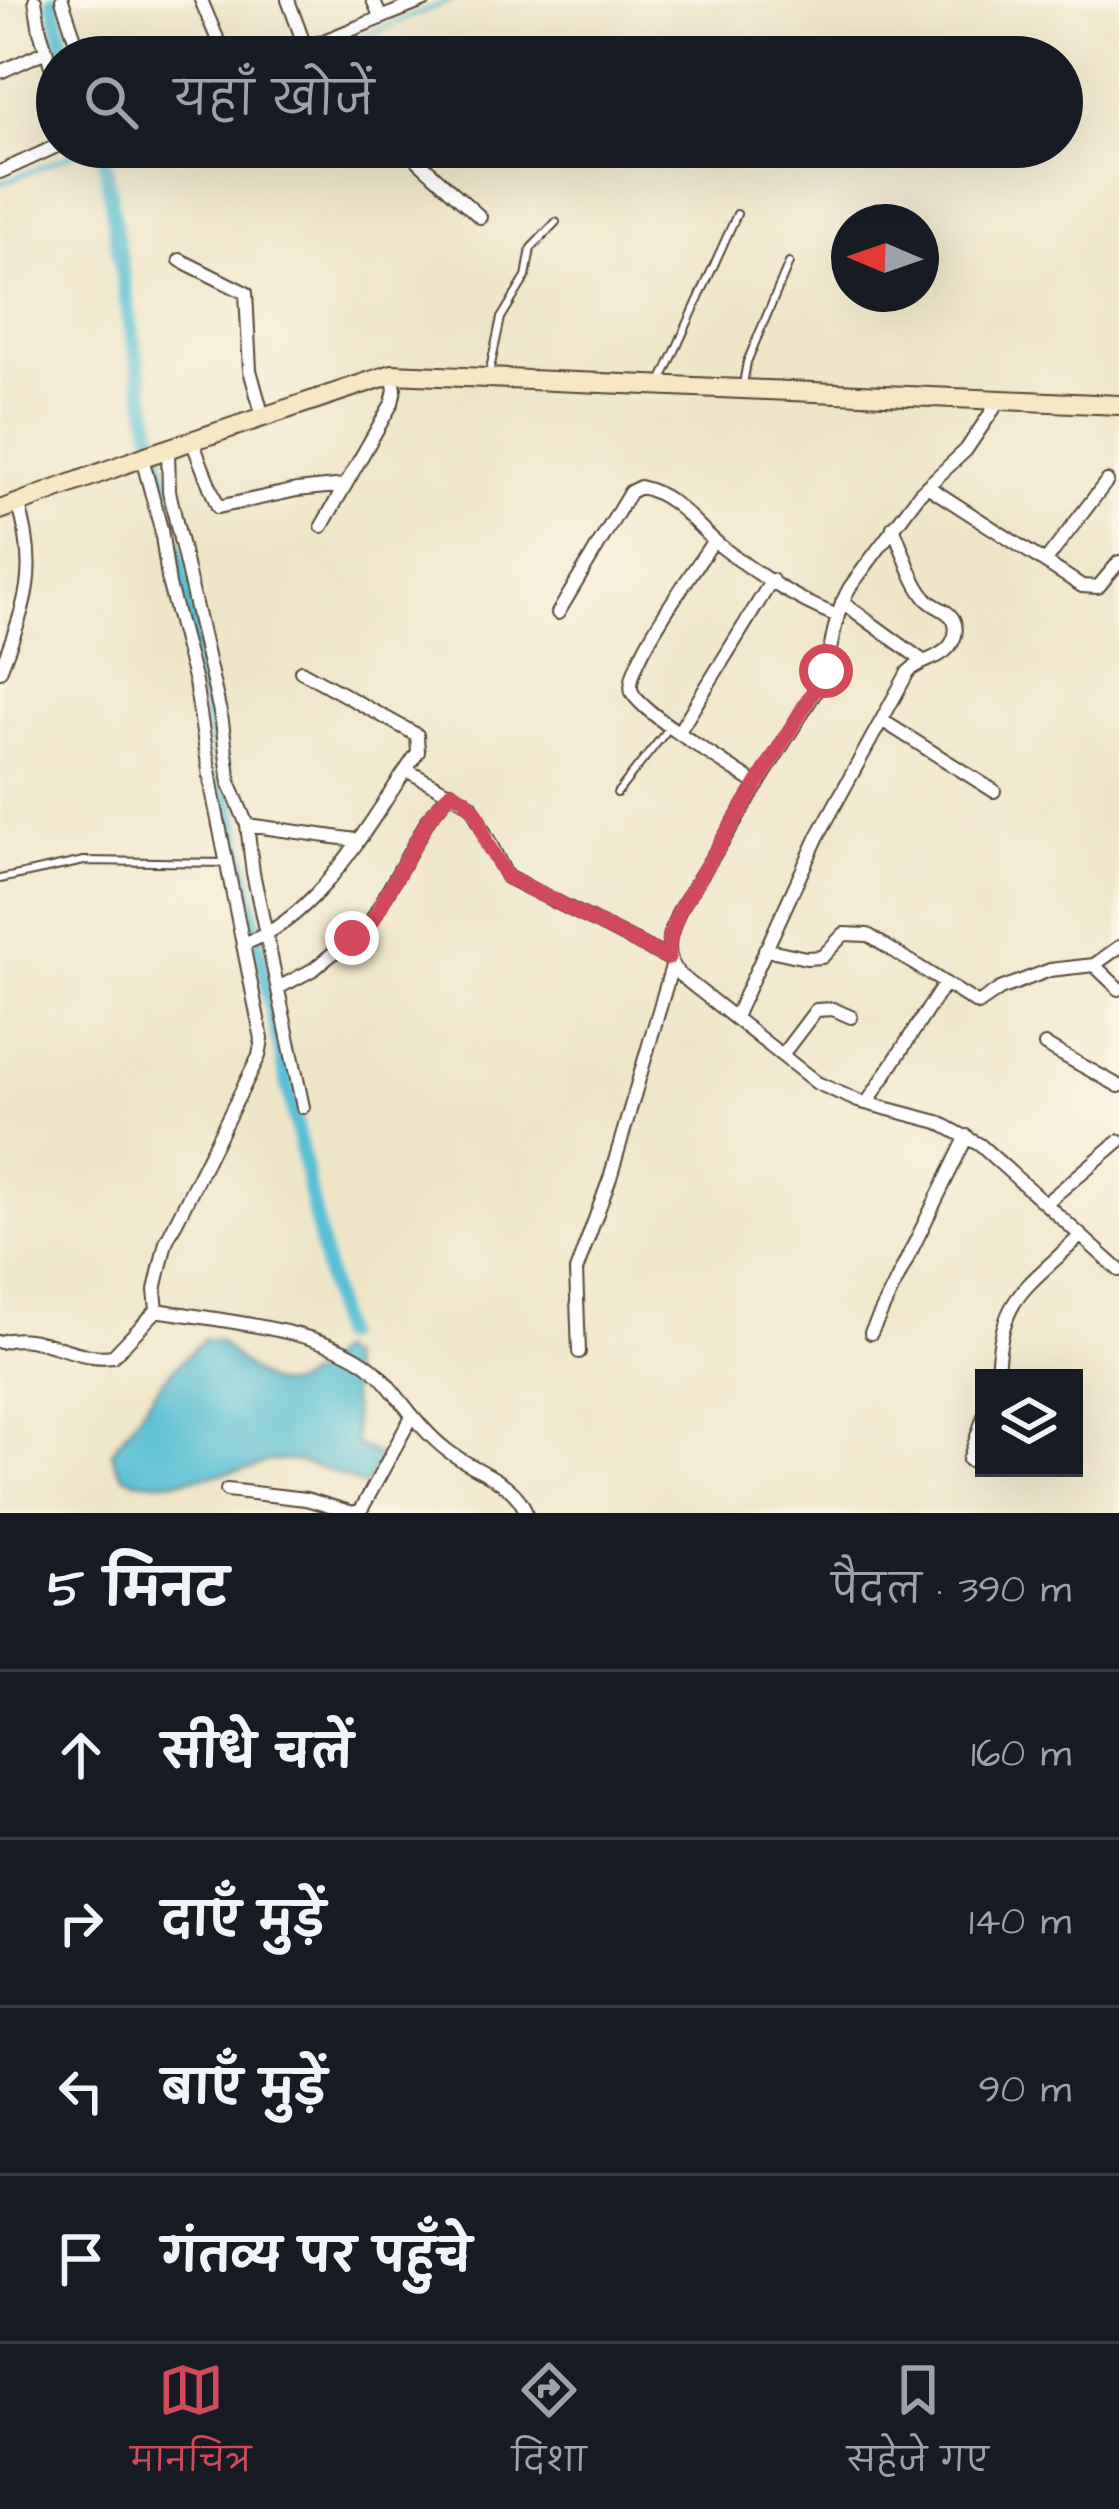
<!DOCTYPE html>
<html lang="hi">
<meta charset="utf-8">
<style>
:root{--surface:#171b24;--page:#242831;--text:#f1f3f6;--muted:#9ea1a6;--line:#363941;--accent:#d1495b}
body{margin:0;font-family:"Architects Daughter","Playpen Sans Deva",sans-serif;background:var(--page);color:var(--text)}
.controls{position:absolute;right:36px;bottom:36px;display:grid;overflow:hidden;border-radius:0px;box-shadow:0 12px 48px #0002}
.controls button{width:108px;height:108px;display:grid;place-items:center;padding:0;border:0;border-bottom:3px solid var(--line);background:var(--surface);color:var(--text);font:60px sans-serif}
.compass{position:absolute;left:831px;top:204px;width:108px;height:108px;border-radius:50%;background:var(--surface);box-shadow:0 12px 48px #0002;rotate:272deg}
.stop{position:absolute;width:36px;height:36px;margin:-27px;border:9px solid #d1495b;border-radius:50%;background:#fff}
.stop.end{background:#d1495b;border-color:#fff;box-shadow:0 3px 12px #0008}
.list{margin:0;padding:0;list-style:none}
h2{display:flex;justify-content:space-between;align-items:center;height:156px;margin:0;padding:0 48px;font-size:51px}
h2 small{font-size:39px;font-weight:400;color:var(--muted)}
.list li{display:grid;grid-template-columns:78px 1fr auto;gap:36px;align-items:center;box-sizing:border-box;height:168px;padding:0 48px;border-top:3px solid var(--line)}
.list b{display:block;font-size:45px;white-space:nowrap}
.list em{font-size:39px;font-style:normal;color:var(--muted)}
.icon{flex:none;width:66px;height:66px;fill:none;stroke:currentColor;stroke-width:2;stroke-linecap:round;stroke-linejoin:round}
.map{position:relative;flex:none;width:1119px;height:1513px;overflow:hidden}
.search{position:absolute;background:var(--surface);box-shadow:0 12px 48px #0002;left:36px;right:36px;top:36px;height:132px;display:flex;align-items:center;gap:30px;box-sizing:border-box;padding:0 42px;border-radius:66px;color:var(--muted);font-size:45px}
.sheet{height:828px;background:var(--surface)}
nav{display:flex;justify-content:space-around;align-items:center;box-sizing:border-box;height:168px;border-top:3px solid var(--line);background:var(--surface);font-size:33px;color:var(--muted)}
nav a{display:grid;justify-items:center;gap:6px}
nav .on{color:var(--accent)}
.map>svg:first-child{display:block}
.water{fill:#58bfd5;stroke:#4a747a;stroke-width:3}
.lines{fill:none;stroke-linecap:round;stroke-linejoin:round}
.stream{stroke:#58bfd5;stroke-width:4.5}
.canal{stroke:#58bfd5;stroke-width:15}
.lane-casing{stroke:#564638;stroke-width:10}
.street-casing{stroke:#564638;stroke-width:16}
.secondary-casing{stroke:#564638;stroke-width:22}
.lane{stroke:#fff;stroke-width:6}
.street{stroke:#fff;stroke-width:12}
.secondary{stroke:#f7e8c3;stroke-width:18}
.route{stroke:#d1495b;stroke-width:15}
</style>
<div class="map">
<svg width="1119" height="1513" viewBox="0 0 1119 1513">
<rect width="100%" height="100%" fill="#fcf5e5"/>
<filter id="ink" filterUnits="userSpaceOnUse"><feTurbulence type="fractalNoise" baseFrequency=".00833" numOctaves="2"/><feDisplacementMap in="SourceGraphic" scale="24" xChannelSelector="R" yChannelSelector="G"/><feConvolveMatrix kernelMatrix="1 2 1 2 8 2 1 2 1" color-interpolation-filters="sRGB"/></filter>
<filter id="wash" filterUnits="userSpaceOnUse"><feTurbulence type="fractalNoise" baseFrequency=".004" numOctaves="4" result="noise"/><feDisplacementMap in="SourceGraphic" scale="48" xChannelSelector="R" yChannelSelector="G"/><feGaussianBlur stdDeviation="2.7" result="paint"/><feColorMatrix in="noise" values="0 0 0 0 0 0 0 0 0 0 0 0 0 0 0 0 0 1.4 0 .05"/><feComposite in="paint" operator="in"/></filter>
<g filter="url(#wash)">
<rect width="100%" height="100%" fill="#efe6c8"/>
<!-- water -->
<path class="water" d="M203,1340L218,1341C266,1384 281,1410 336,1351L347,1358L356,1445L378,1455L380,1460L364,1487C336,1472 283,1448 253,1468C224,1472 152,1491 127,1477C118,1472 115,1462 112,1452L164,1379Z"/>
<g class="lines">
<!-- stream -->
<path class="stream" d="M313,57L452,0
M0,184L90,147"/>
<!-- canal -->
<path class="canal" d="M53,0L66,57
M103,148L130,324L166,499
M176,546L340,1336"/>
</g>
</g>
<g filter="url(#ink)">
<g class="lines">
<defs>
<path id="lane" d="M489,374L501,318L526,277L531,248L556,222
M662,380L737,214
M743,384L747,362L789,263
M617,793L669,728
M0,879L84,861L228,863"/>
<path id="street" d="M35,0L40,31L57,85
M62,0L81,57
M201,0L225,57
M288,0L309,57
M373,0L381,18
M284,57L425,0
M0,72L46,51
M403,147L480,217
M0,172L57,146
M180,260L246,293L250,370L263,417
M999,401L966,450L920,493L850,587C832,617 833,654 819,686L679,911C669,934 662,955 680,975L817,1083L858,1101L938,1122L980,1145L1119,1270
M192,441L218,507L297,490L345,485
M168,450L169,491L222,721L230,784L247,825L253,873L303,1107
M927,486L1082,586L1098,587L1119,562
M322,526L392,403L395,389L392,374
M714,540C697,567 622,667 632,692C641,713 734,769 758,785
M1045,562L1107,481
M842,602L923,661
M558,613L630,492L640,487C677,495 696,527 723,548C757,574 798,601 838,616
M0,671C25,606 40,572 18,503
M301,671L417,735L418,752L406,770
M883,721L994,791
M680,730L772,580
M247,825L356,840
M246,943C319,916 364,830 406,770L471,805L507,877L668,958
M765,949L806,958L822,957L844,934L868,935L978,1004L1000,989L1050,970L1094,965L1119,947
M1094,965L1119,989
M278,988L314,969L349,940L365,932L429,818L451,792
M735,1017L818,836L908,672C920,660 938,660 949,647C955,639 958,631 954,621C949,609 933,608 925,597C910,578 903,549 893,527
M1045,1045L1119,1086
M782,1055L816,1010L833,1009L851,1017
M867,1103L945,983
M1047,1202L1119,1141
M157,1310C219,1321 335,1329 379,1375C403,1401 419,1429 448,1451C474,1471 516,1481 526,1513
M871,1333L967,1136
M0,1342C38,1330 74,1362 113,1356L157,1310L155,1290L166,1242L259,1056L262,1039L213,795L195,682L169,585L161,529L142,458
M579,1352L576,1271L610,1178L672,966
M997,1378C999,1296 1025,1290 1079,1237
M969,1460L984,1416
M227,1490L306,1499L353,1513L361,1510L411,1418"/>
<path id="secondary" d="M0,510L146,456L392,374L1119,405"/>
</defs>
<!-- lane casing -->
<use href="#lane" class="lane-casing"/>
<!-- street casing -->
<use href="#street" class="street-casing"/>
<!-- secondary casing -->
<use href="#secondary" class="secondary-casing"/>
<!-- lane -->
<use href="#lane" class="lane"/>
<!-- street -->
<use href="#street" class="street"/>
<!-- secondary -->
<use href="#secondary" class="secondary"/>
</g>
</g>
<g class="lines" filter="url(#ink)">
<!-- route -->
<path class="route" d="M352,938L368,929L429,818L451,792L464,799L477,814L487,844L507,877L668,958L670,937L679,911L826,671"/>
</g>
</svg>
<div class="controls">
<button><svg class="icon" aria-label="layers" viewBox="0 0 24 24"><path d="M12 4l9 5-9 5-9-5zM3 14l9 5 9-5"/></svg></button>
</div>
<svg class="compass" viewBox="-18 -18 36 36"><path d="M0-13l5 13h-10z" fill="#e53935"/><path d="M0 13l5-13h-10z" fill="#9ea1a6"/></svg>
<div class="stop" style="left:826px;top:671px"></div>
<div class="stop end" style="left:352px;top:938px"></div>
<div class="search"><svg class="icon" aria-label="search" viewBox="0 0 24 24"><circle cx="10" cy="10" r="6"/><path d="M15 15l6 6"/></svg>यहाँ खोजें</div>
</div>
<section class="sheet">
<h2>5 मिनट<small>पैदल · 390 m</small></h2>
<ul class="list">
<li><svg class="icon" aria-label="ahead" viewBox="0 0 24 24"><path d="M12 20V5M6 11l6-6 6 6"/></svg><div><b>सीधे चलें</b></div><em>160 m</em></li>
<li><svg class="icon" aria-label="right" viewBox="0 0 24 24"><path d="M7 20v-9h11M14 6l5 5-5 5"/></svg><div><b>दाएँ मुड़ें</b></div><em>140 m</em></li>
<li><svg class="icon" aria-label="left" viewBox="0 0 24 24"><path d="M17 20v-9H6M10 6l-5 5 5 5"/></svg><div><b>बाएँ मुड़ें</b></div><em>90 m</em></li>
<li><svg class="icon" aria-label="arrive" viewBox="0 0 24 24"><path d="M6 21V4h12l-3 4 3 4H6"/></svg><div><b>गंतव्य पर पहुँचे</b></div></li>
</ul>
</section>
<nav>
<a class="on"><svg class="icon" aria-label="map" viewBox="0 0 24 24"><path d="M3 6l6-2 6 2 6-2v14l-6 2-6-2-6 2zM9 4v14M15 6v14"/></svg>मानचित्र</a>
<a><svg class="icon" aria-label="directions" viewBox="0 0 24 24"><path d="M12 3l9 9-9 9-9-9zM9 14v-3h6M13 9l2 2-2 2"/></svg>दिशा</a>
<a><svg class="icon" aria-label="saved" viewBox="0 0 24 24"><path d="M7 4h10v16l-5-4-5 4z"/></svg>सहेजे गए</a>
</nav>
